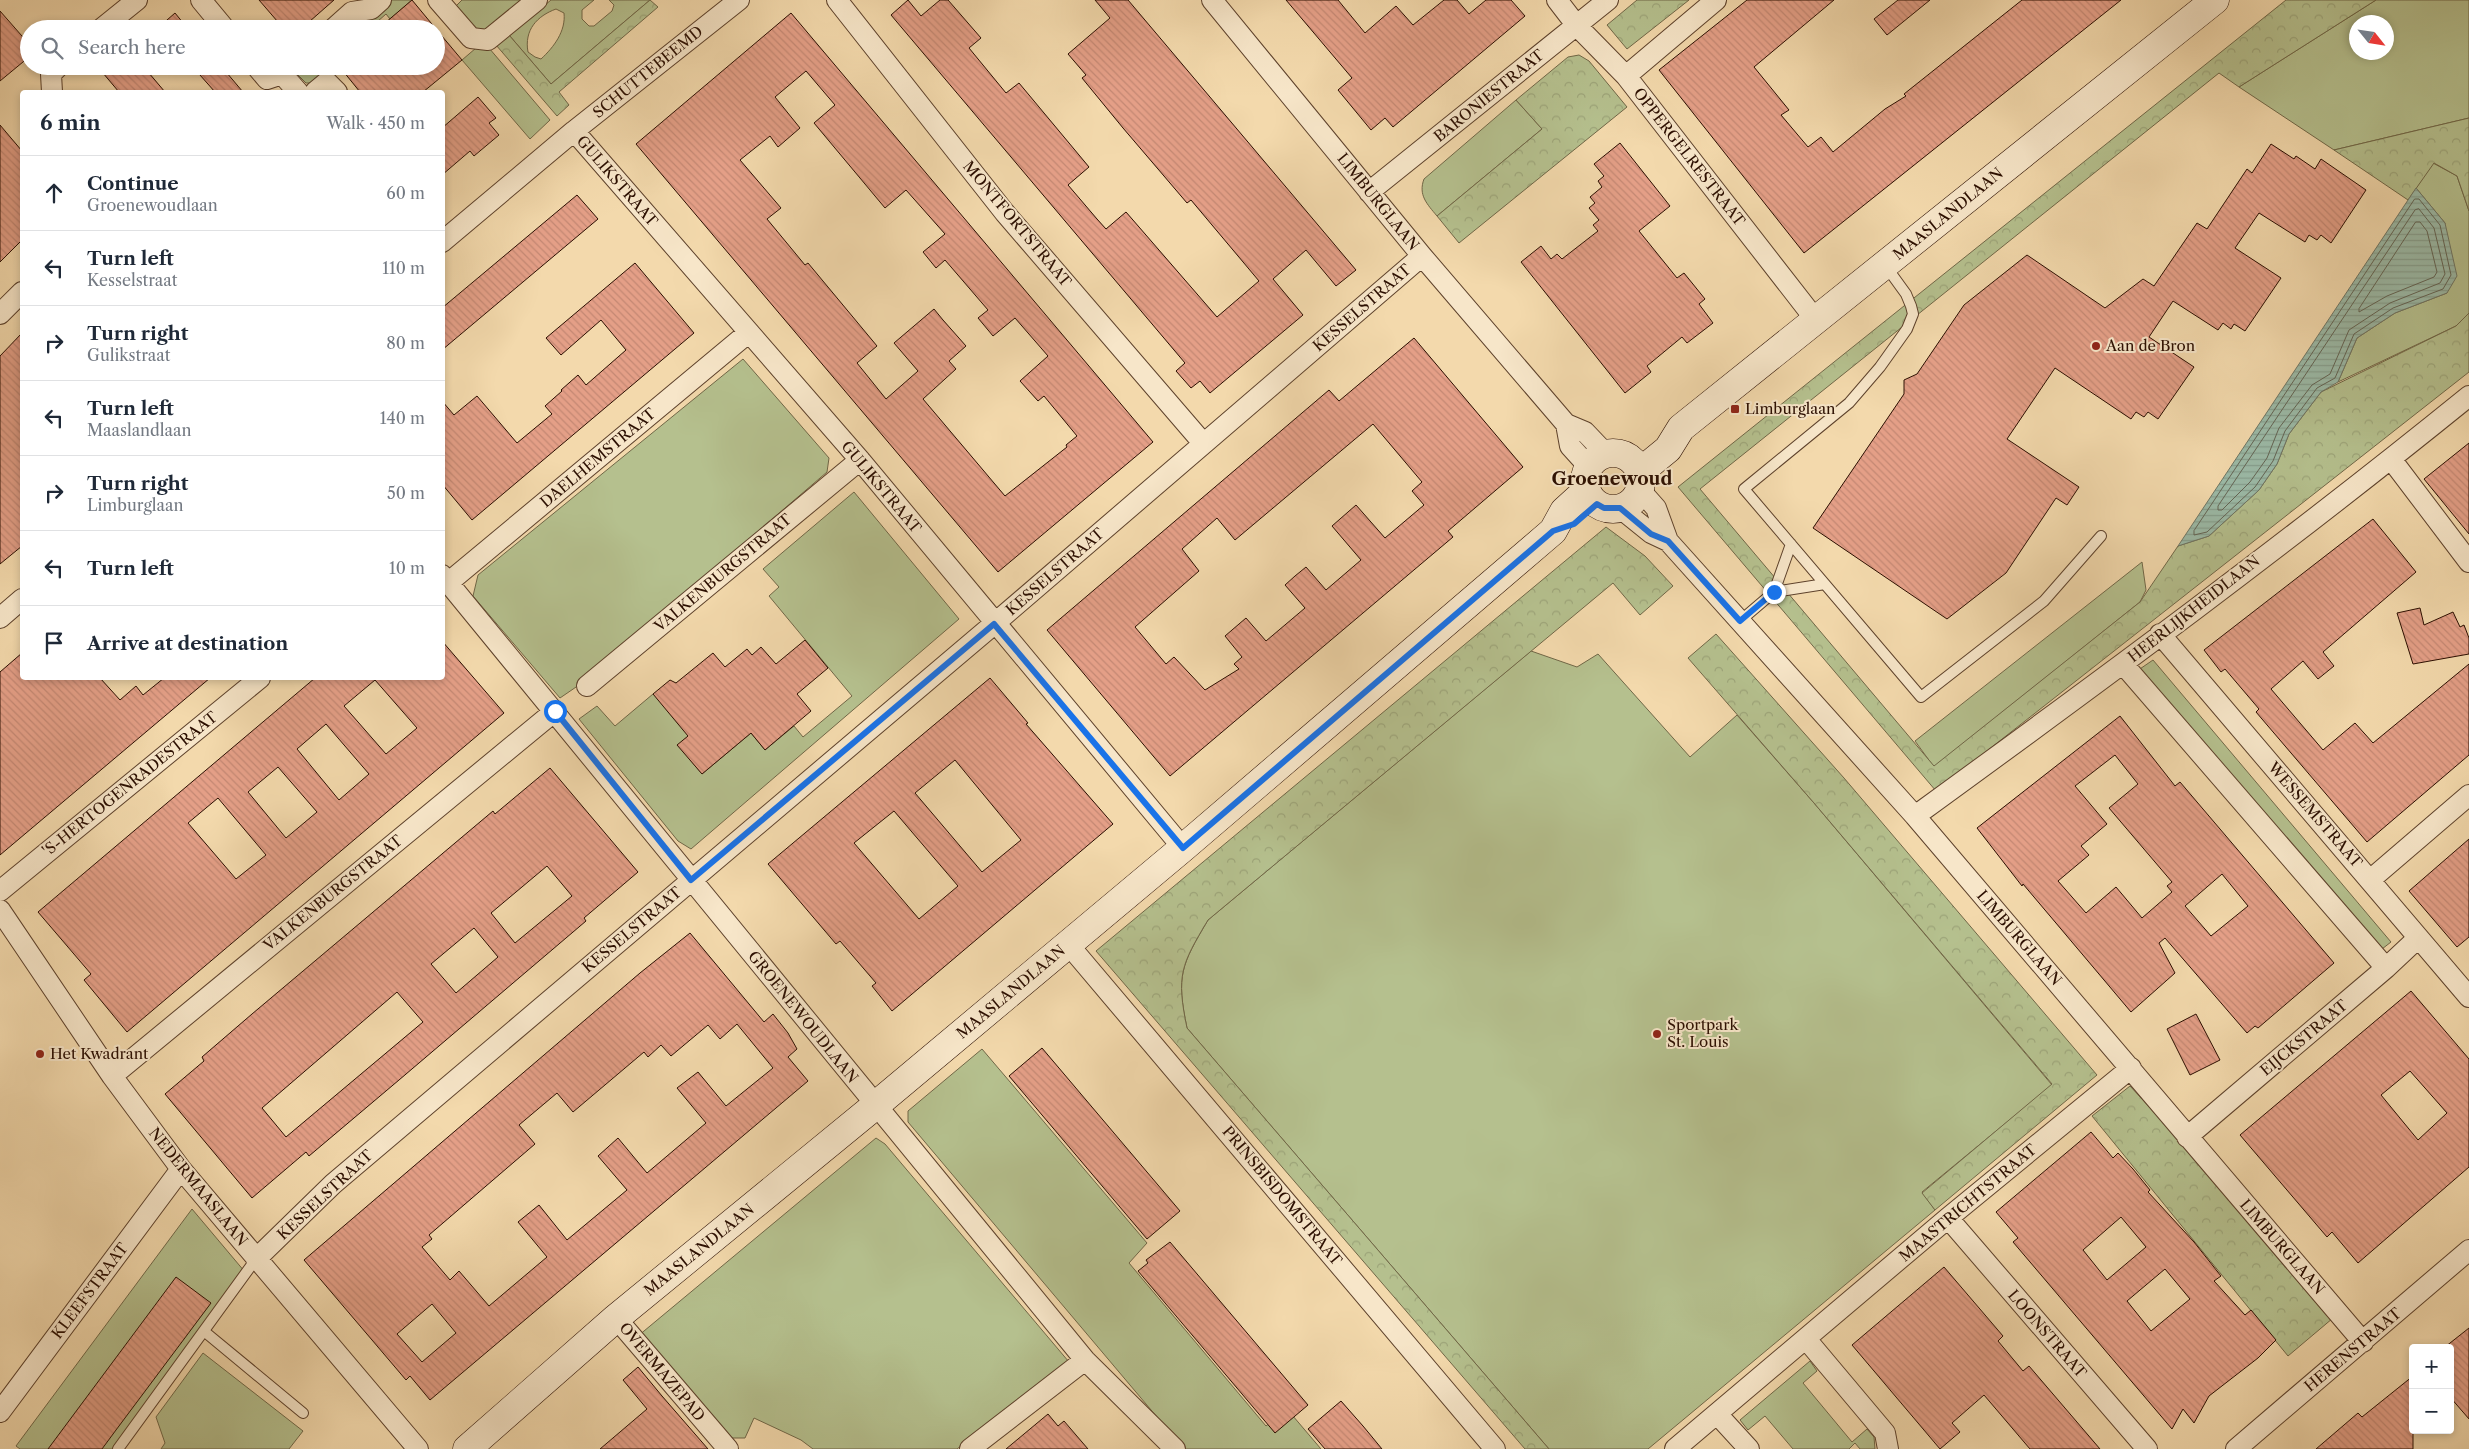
<!DOCTYPE html>
<meta charset="utf-8">
<style>
:root{--surface:#fff;--page:#f6f6f7;--text:#1f2937;--muted:#747a83;--line:#e0e1e3}
body{margin:0;font-family:"Libre Caslon Text",serif;background:var(--page);color:var(--text)}
.controls{position:absolute;right:15px;bottom:15px;display:grid;overflow:hidden;border-radius:5px;box-shadow:0 2px 8px #0003}
.controls button{width:45px;height:45px;display:grid;place-items:center;padding:0;border:0;border-bottom:1px solid var(--line);background:var(--surface);color:var(--text);font:25px sans-serif}
.compass{position:absolute;left:2349px;top:15px;width:45px;height:45px;border-radius:50%;background:var(--surface);box-shadow:0 2px 8px #0003;rotate:120deg}
.stop{position:absolute;width:15px;height:15px;margin:-11px;border:4px solid #1a73e8;border-radius:50%;background:#fff}
.stop.end{background:#1a73e8;border-color:#fff;box-shadow:0 1px 5px #0008}
.list{margin:0;padding:0;list-style:none}
h2{display:flex;justify-content:space-between;align-items:center;height:65px;margin:0;padding:0 20px;font-size:21px}
h2 small{font-size:16px;font-weight:400;color:var(--muted)}
.list li{display:grid;grid-template-columns:32px 1fr auto;gap:15px;align-items:center;box-sizing:border-box;height:75px;padding:0 20px;border-top:1px solid var(--line)}
.list b{display:block;font-size:19px;white-space:nowrap}
.list p{margin:0;font-size:16px;white-space:nowrap;color:var(--muted)}
.list em{font-size:16px;font-style:normal;color:var(--muted)}
.icon{flex:none;width:28px;height:28px;fill:none;stroke:currentColor;stroke-width:2;stroke-linecap:round;stroke-linejoin:round}
.map{position:relative;flex:none;width:2469px;height:1449px;overflow:hidden}
.search{position:absolute;background:var(--surface);box-shadow:0 2px 8px #0003;left:20px;top:20px;width:425px;height:55px;display:flex;align-items:center;gap:12px;box-sizing:border-box;padding:0 18px;border-radius:28px;color:var(--muted);font-size:19px}
.panel{position:absolute;background:var(--surface);box-shadow:0 2px 8px #0003;left:20px;top:90px;width:425px;height:590px;border-radius:5px}
.map>svg:first-child{display:block}
.grass{fill:#b5c08e;stroke:#706747;fill-rule:evenodd}
.forest{fill:url(#forest-crowns);stroke:#706747}
.water{fill:url(#water-rules);stroke:#6e7564}
.lines{fill:none;stroke-linecap:round;stroke-linejoin:round}
.shore{stroke:#636454;stroke-width:1}
.building{fill:url(#building-back-hatch);stroke:#2b0e00;fill-rule:evenodd}
.lane-casing{stroke:#5d412b;stroke-width:12}
.street-casing{stroke:#5d412b;stroke-width:22}
.secondary-casing{stroke:#2b0e00;stroke-width:29}
.lane{stroke:#f7e6c9;stroke-width:10}
.street{stroke:#f7e6c9;stroke-width:20}
.secondary{stroke:#f7e6c9;stroke-width:28}
.route{stroke:#1a73e8;stroke-width:6}
.poi-dot{fill:#8f2418;stroke:#f7e6c9;stroke-width:2}
.labels{text-anchor:middle;stroke-width:4;stroke-linejoin:round;paint-order:stroke}
.street-label{font-size:15px;fill:#2b0e00;stroke:#f7e6c9}
.poi-label{font-size:15px;fill:#2b0e00;stroke:#f7e6c9;text-anchor:start}
.quarter-label{font-size:18px;font-weight:bold;fill:#2b0e00;stroke:#f7e6c9}
</style>
<div class="map">
<svg width="2469" height="1449" viewBox="0 0 2469 1449">
<defs>
<pattern id="forest-crowns" width="20" height="18" patternUnits="userSpaceOnUse" patternTransform="scale(1.25)"><rect width="20" height="18" fill="#b5c08e"/><path d="M2 6a3 3 0 1 1 6 0M12 15a3 3 0 1 1 6 0" fill="none" stroke="#9ca479"/></pattern>
<pattern id="water-rules" width="6" height="5" patternUnits="userSpaceOnUse" patternTransform="scale(1.25)"><rect width="6" height="5" fill="#9bbaa7"/><path d="M0 2.5h6" fill="none" stroke="#869f8e"/></pattern>
<pattern id="building-back-hatch" width="6" height="6" patternUnits="userSpaceOnUse" patternTransform="scale(1.25)"><rect width="6" height="6" fill="#e49f87"/><path d="M-1 5l2 2M0 0l6 6M5-1l2 2" fill="none" stroke="#c48873"/></pattern>
</defs>
<rect width="100%" height="100%" fill="#f3d9ac"/>
<filter id="stains"><feTurbulence type="fractalNoise" baseFrequency=".004" numOctaves="4"/><feColorMatrix values="0 0 0 0 .2 0 0 0 0 .09 0 0 0 0 .02 0 0 0 .5 -.17"/></filter>
<radialGradient id="worn" r=".72"><stop offset=".6" stop-color="#630" stop-opacity="0"/><stop offset="1" stop-color="#630" stop-opacity=".3"/></radialGradient>
<!-- grass -->
<path class="grass" d="M391,0H412L390,19L386,14L369,29H344L356,19H367Z
M462,0H527L490,31L477,32L455,7Z
M551,0H594L582,10V19L589,26H594L612,11L614,5L609,0H650L551,84L509,35ZM556,9L564,13C566,31 554,47 541,59L535,57L528,52C524,30 537,16 556,9Z
M2376,0H2469V118L2334,150L2239,87ZM2356,22H2386V52H2356Z
M476,48H489L550,120L530,139L462,60Z
M299,66H329L330,68L313,83H306L297,74Z
M1516,100L1542,129L1437,216C1427,204 1418,195 1424,179Z
M2433,163L2457,176L2469,211V313L2456,326L2338,382L2357,338L2395,313L2447,293L2445,223L2416,188Z
M743,359L829,458L827,472L579,685L560,698L473,596L478,575Z
M854,492L959,619L691,849L678,841L579,719L597,706L615,726L653,694L693,732L678,745L702,774L751,733L765,750L794,726L803,737L852,696L769,596L779,587L763,569Z
M2142,562L2146,590L2140,602L1934,767L1915,741Z
M1531,651L1577,667L1598,654L1690,757L1737,715L1814,803L2052,1085L1922,1192L1935,1210L1648,1449H1549L1187,1028C1176,975 1181,966 1208,920Z
M2153,660L2391,942L2373,956L2134,673Z
M982,1049L1147,1243L1129,1263L1266,1426L1287,1409L1321,1449H1184L908,1122V1111Z
M876,1138L885,1144L1069,1362L957,1449H813L801,1440L754,1418L745,1438H727L638,1336Z
M192,1209L245,1272L114,1449H20L16,1446Z
M203,1353L303,1431L289,1449H161L165,1443L156,1417Z
M1810,1361L1817,1371L1803,1383L1852,1442L1867,1429L1874,1437L1875,1449H1860L1855,1443L1849,1449H1793L1765,1416L1748,1430L1740,1420Z"/>
<!-- forest -->
<path class="forest" d="M650,0L658,7L559,92L569,105L557,116L496,45L509,35L551,84Z
M1637,0H1689L1627,49L1607,25Z
M2286,0H2376L2239,87L2219,73L1700,489L1934,766L2140,602L2178,546L2209,536L2259,490L2277,464L2289,434L2321,392L2456,326L2469,313V372L1936,791L1678,487Z
M1579,55L1589,61L1627,107L1459,243L1437,216L1542,129L1516,100L1568,57Z
M2469,118V211L2457,176L2434,163L2408,200L2334,150Z
M1606,527L1645,556L1673,586L1640,615L1613,583L1208,920C1181,965 1176,975 1187,1028L1549,1449H1525L1096,951Z
M1716,634L1844,778L2097,1075L1935,1210L1922,1193L2052,1084L1814,803L1688,658Z
M2130,1086L2339,1313L2288,1356L2092,1116Z"/>
<!-- water -->
<path class="water" d="M2416,188L2445,223L2457,276L2447,293L2395,313L2357,338L2338,382L2321,392L2289,434L2277,464L2259,490L2209,536L2178,546Z"/>
<g class="lines">
<!-- shore -->
<path class="shore" d="M2415,199H2419L2440,225L2451,275L2443,289L2393,308L2354,334L2335,378L2317,388L2285,431L2273,461L2255,487L2207,532L2194,535V531Z
M2419,209L2434,228L2445,274L2440,283L2390,303L2349,330L2330,374L2312,385L2279,428L2267,458L2250,482L2222,510H2218V506L2415,210Z
M2416,222H2420L2427,231L2437,272L2434,277L2387,296L2359,312V309Z"/>
</g>
<!-- building -->
<path class="building" d="M259,0H334L301,29H284Z
M412,0L436,29H378Z
M908,0L921,16L940,0H948L981,38L969,48L1006,93L1019,83L1089,167L1068,185L1097,219L1106,229L1126,212L1217,317L1259,281L1191,200L1187,203L1123,128L1082,78L1086,75L1068,54L1110,18L1095,0H1128L1356,270L1336,286L1306,250L1273,279L1303,315L1210,393L1200,381L1191,388L1176,371L1185,363L891,15Z
M1286,0H1338L1365,33L1396,6L1413,25L1444,0H1457L1469,14L1486,0H1511L1525,16L1393,127L1385,118L1371,130L1338,90L1352,78Z
M1747,0H1834L1754,67L1789,110L1781,115L1808,147L1821,137L1833,152L1885,109L1906,96L1904,94L2022,0H2121L1804,253L1659,70Z
M1898,0H1930L1887,35L1874,19Z
M0,11L29,44V57L0,81Z
M175,13L188,29H160L159,27Z
M791,13L1153,442L998,572L636,144ZM806,71L835,105L814,123L885,208L906,190L945,234L923,252L936,268L945,260L988,310L978,318L993,336L1015,318L1048,356L1020,381L1038,401L1044,396L1077,436L1066,445L1067,447L1005,496L923,399L956,369L949,361L966,346L943,320L934,309L894,343L918,371L886,399L857,363L877,346L808,263L805,265L767,219L781,208L740,160L770,136L778,147L800,128L775,97Z
M436,29L462,60L423,92H360L339,66H436Z
M97,66H143L165,92H119Z
M192,66H221L243,92H215Z
M478,97L496,118L489,123L499,135L474,156L470,151L442,175V128Z
M0,125L22,151V240L0,262Z
M1620,143L1670,206L1639,231L1677,278L1684,273L1705,299L1699,304L1713,323L1687,343L1682,337L1647,366L1651,372L1625,393L1521,262L1541,246L1551,259L1557,254L1562,259L1598,231L1593,225L1599,220L1589,208L1595,203L1590,197L1602,187L1598,181L1604,176L1594,164Z
M2271,144L2294,159L2296,156L2315,169L2321,159L2366,190L2331,243L2321,235L2317,240L2309,235L2305,242L2259,213L2235,248L2281,278L2245,331L2234,324L2231,329L2223,323L2218,330L2173,301L2149,337L2194,367L2158,419L2148,412L2144,417L2136,412L2131,419L2055,368L2007,439L2079,487L2067,505L2056,498L2006,573L1947,619L1813,528L1904,394V380L1917,374L1964,305L2027,255L2105,308L2143,279L2154,286L2197,223L2207,229L2247,169L2252,173Z
M577,195L598,219L442,350V308Z
M635,263L694,333L472,520L442,484V401L454,415L477,396L517,443L552,414L545,406L562,391L561,390L578,375L586,385L626,350L601,320L561,355L546,338Z
M22,333V546L0,564V356Z
M1414,338L1523,467L1448,531L1453,537L1170,776L1047,630L1329,390L1339,401ZM1373,424L1422,482L1412,491L1424,505L1385,538L1356,505L1332,526L1361,560L1326,590L1306,567L1295,576L1285,585L1305,608L1266,641L1246,618L1225,636L1242,657L1234,664L1239,669L1205,690L1174,657L1166,664L1135,627L1199,571L1182,549L1217,518L1235,540Z
M2469,443V534L2424,479Z
M2373,519L2416,572L2323,652L2334,666L2318,679L2303,661L2271,689L2323,750L2355,723L2373,743L2469,664V755L2367,842L2256,712L2259,709L2225,669L2221,672L2204,650Z
M2420,608L2424,625L2453,612L2460,627L2464,625L2469,638V654L2413,664L2397,613Z
M805,640L828,668L797,694L811,711L765,750L751,733L702,774L677,745L688,736L653,694L670,680L676,683L713,653L725,667L747,649L752,655L761,647L776,664Z
M442,641L504,713L127,1032L84,980L91,974L38,912L315,678H442ZM375,680L417,728L386,754L344,706ZM326,724L369,774L339,800L297,749ZM278,767L317,812L286,838L248,792ZM218,798L266,855L236,879L188,823Z
M22,653V678H100L120,700L136,686L143,695L164,678H210L0,855V672Z
M990,678L1028,723L1026,724L1113,824L892,1011L872,986L876,983L840,941L836,944L768,864ZM955,760L1021,840L982,872L915,793ZM894,811L958,886L919,919L854,843Z
M2120,716L2175,786L2180,782L2334,963L2258,1028L2255,1026L2247,1033L2165,938L2159,943L2175,973L2131,1012L2023,884L2022,886L1977,828ZM2115,755L2138,784L2109,808L2172,882L2167,886L2172,892L2142,918L2116,887L2086,913L2058,881L2089,855L2081,846L2107,824L2075,786ZM2222,874L2248,906L2211,936L2185,906Z
M550,768L638,872L584,918L586,921L399,1080L309,1156L306,1152L252,1198L165,1094L204,1061L202,1057L252,1014L493,811L495,814ZM547,866L572,896L515,943L491,913ZM474,928L498,957L456,993L431,964ZM397,992L423,1022L286,1137L262,1108Z
M2469,839V937L2457,947L2409,891Z
M690,933L764,1022L773,1014L788,1033L797,1049L788,1057L808,1081L430,1400L410,1376L406,1380L304,1260L640,973ZM737,1024L773,1068L726,1106L698,1072L677,1088L706,1123L647,1173L618,1138L598,1156L627,1190L567,1240L539,1205L518,1222L547,1257L489,1306L459,1271L450,1280L422,1247L432,1239L429,1235L535,1144L519,1125L557,1093L573,1112L644,1052L648,1057L661,1045L671,1056L708,1025L720,1039ZM432,1304L456,1333L422,1362L397,1334Z
M2411,991L2469,1059V1167L2358,1263L2332,1232L2327,1237L2240,1135ZM2410,1071L2447,1113L2418,1140L2381,1095Z
M2196,1014L2220,1060L2190,1075L2167,1029Z
M1042,1048L1180,1211L1147,1239L1009,1076Z
M2091,1132L2113,1158L2118,1153L2133,1169L2150,1190L2148,1192L2194,1242L2221,1276L2214,1281L2245,1315L2251,1310L2276,1340L2258,1358L2209,1396L2194,1423L2183,1409L2172,1429L2013,1242L2018,1238L1996,1212ZM2121,1217L2146,1247L2107,1280L2083,1250ZM2165,1269L2190,1299L2151,1331L2127,1301Z
M1170,1242L1308,1405L1275,1433L1138,1271L1148,1263L1146,1260Z
M1944,1267L2003,1336L1998,1341L2023,1371L2029,1366L2100,1449H2030L1984,1395L1952,1423L1960,1432L1940,1449L1852,1345Z
M176,1277L211,1303L116,1430L102,1449H48Z
M2469,1328V1419L2450,1397V1348L2445,1347Z
M638,1367L662,1396L708,1449H600L647,1409L623,1380Z
M2413,1376V1449H2316L2358,1413L2362,1417Z
M1341,1401L1363,1426L1382,1449H1325L1308,1429Z
M1048,1414L1058,1426L1064,1421L1088,1449H1006Z"/>
<g class="lines">
<defs>
<path id="lane" d="M1885,265L1906,294L1911,306L1913,314L1907,329L1880,367L1849,403L1744,489L1921,697L2044,601L2101,536
M1774,592L1825,584
M1740,621L1774,592L1791,544
M205,1332L303,1413
M118,1449L256,1259"/>
<path id="street" d="M201,0L225,29
M438,0L471,38L488,40L537,0
M837,0L1005,213L1203,443
M1212,0L1422,256L1566,424L1585,432L1606,454
M1557,0L1577,26L1626,76L1815,319
M101,29L137,0
M333,29L352,12L371,9L381,0
M256,66L267,79L282,74L291,66
M282,74L298,92
M1626,76L1716,0
M52,92L51,74L59,66
M315,92L327,82L337,92
M574,131L860,460L1183,848
M1369,192L1608,0
M442,242L574,131L739,0
M0,314L22,292
M1566,424L1570,446L1589,467
M2391,459L2469,562
M1640,490L1656,508L1668,541
M1620,508L1651,533L1668,541L1915,816L2363,1342
M442,575L1085,1360L1175,1449
M449,582L748,333
M0,618L22,599
M2160,634L2469,997
M2123,664L2386,968
M587,686L860,460
M1915,816C2102,680 2289,542 2469,396
M2370,880L2469,795
M0,891L260,678
M0,910L112,1076L181,1169L418,1449
M1068,944L1495,1449
M112,1076L555,711
M2187,1137L2386,968L2418,938
M1948,1218L2147,1449
M256,1259L333,1184L994,624L1422,256
M616,1318L728,1449
M1806,1339L1885,1433L1888,1449
M0,1412L181,1169
M1717,1414L1749,1449
M970,1449L1085,1360
M1675,1449L1948,1218L2131,1068
M2236,1449L2469,1250"/>
<path id="secondary" d="M1585 481a28 28 0 1 1 56 0a28 28 0 1 1-56 0Z
M1640,472L1668,449L1681,428L2215,0
M467,1449L616,1318L876,1105L1183,848L1553,531L1564,511L1587,490"/>
</defs>
<!-- lane casing -->
<use href="#lane" class="lane-casing"/>
<!-- street casing -->
<use href="#street" class="street-casing"/>
<!-- secondary casing -->
<use href="#secondary" class="secondary-casing"/>
<!-- lane -->
<use href="#lane" class="lane"/>
<!-- street -->
<use href="#street" class="street"/>
<!-- secondary -->
<use href="#secondary" class="secondary"/>
</g>
<g class="lines">
<!-- route -->
<path class="route" d="M555,711L691,880L994,624L1183,848L1553,531L1574,524L1597,504L1604,508H1620L1651,534L1668,541L1740,621L1774,592"/>
</g>
<!-- markers -->
<g class="poi-dot">
<circle cx="2096" cy="346" r="5"/>
<rect x="1730" y="404" width="10" height="10" rx="2.5"/>
<circle cx="1657" cy="1034" r="5"/>
<circle cx="40" cy="1054" r="5"/>
</g>
<g class="labels">
<!-- street labels -->
<g class="street-label">
<text transform="translate(648 72) rotate(-39)" y="5">SCHUTTEBEEMD</text>
<text transform="translate(1489 96) rotate(-39)" y="5">BARONIESTRAAT</text>
<text transform="translate(1689 157) rotate(52)" y="5">OPPERGELRESTRAAT</text>
<text transform="translate(617 181) rotate(49)" y="5">GULIKSTRAAT</text>
<text transform="translate(1378 202) rotate(51)" y="5">LIMBURGLAAN</text>
<text transform="translate(1948 214) rotate(-39)" y="5">MAASLANDLAAN</text>
<text transform="translate(1017 224) rotate(50)" y="5">MONTFORTSTRAAT</text>
<text transform="translate(1362 308) rotate(-41)" y="5">KESSELSTRAAT</text>
<text transform="translate(598 458) rotate(-40)" y="5">DAELHEMSTRAAT</text>
<text transform="translate(881 487) rotate(50)" y="5">GULIKSTRAAT</text>
<text transform="translate(1055 572) rotate(-41)" y="5">KESSELSTRAAT</text>
<text transform="translate(723 573) rotate(-40)" y="5">VALKENBURGSTRAAT</text>
<text transform="translate(2194 609) rotate(-38)" y="5">HEERLIJKHEIDLAAN</text>
<text transform="translate(130 784) rotate(-39)" y="5">'S-HERTOGENRADESTRAAT</text>
<text transform="translate(2315 815) rotate(49)" y="5">WESSEMSTRAAT</text>
<text transform="translate(333 893) rotate(-39)" y="5">VALKENBURGSTRAAT</text>
<text transform="translate(632 930) rotate(-40)" y="5">KESSELSTRAAT</text>
<text transform="translate(2019 938) rotate(49)" y="5">LIMBURGLAAN</text>
<text transform="translate(1011 992) rotate(-40)" y="5">MAASLANDLAAN</text>
<text transform="translate(803 1017) rotate(51)" y="5">GROENEWOUDLAAN</text>
<text transform="translate(2304 1038) rotate(-40)" y="5">EIJCKSTRAAT</text>
<text transform="translate(198 1187) rotate(51)" y="5">NEDERMAASLAAN</text>
<text transform="translate(325 1195) rotate(-43)" y="5">KESSELSTRAAT</text>
<text transform="translate(1282 1196) rotate(50)" y="5">PRINSBISDOMSTRAAT</text>
<text transform="translate(1968 1203) rotate(-40)" y="5">MAASTRICHTSTRAAT</text>
<text transform="translate(2282 1247) rotate(49)" y="5">LIMBURGLAAN</text>
<text transform="translate(699 1250) rotate(-39)" y="5">MAASLANDLAAN</text>
<text transform="translate(90 1291) rotate(-53)" y="5">KLEEFSTRAAT</text>
<text transform="translate(2047 1334) rotate(49)" y="5">LOONSTRAAT</text>
<text transform="translate(2353 1350) rotate(-40)" y="5">HERENSTRAAT</text>
<text transform="translate(662 1372) rotate(50)" y="5">OVERMAZEPAD</text>
</g>
<!-- poi labels -->
<g class="poi-label">
<text x="2106" y="351">Aan de Bron</text>
<text x="1745" y="414">Limburglaan</text>
<text x="1667" y="1030">Sportpark<tspan x="1667" dy="17">St. Louis</tspan></text>
<text x="50" y="1059">Het Kwadrant</text>
</g>
<!-- quarter labels -->
<g class="quarter-label">
<text x="1612" y="485">Groenewoud</text>
</g>
</g>
<rect width="100%" height="100%" filter="url(#stains)"/>
<rect width="100%" height="100%" fill="url(#worn)"/>
</svg>
<div class="controls">
<button>+</button>
<button>−</button>
</div>
<svg class="compass" viewBox="-18 -18 36 36"><path d="M0-13l5 13h-10z" fill="#e53935"/><path d="M0 13l5-13h-10z" fill="#747a83"/></svg>
<div class="stop" style="left:555px;top:711px"></div>
<div class="stop end" style="left:1774px;top:592px"></div>
<div class="search"><svg class="icon" aria-label="search" viewBox="0 0 24 24"><circle cx="10" cy="10" r="6"/><path d="M15 15l6 6"/></svg>Search here</div>
<section class="panel">
<h2>6 min<small>Walk · 450 m</small></h2>
<ul class="list">
<li><svg class="icon" aria-label="ahead" viewBox="0 0 24 24"><path d="M12 20V5M6 11l6-6 6 6"/></svg><div><b>Continue</b><p>Groenewoudlaan</p></div><em>60 m</em></li>
<li><svg class="icon" aria-label="left" viewBox="0 0 24 24"><path d="M17 20v-9H6M10 6l-5 5 5 5"/></svg><div><b>Turn left</b><p>Kesselstraat</p></div><em>110 m</em></li>
<li><svg class="icon" aria-label="right" viewBox="0 0 24 24"><path d="M7 20v-9h11M14 6l5 5-5 5"/></svg><div><b>Turn right</b><p>Gulikstraat</p></div><em>80 m</em></li>
<li><svg class="icon" aria-label="left" viewBox="0 0 24 24"><path d="M17 20v-9H6M10 6l-5 5 5 5"/></svg><div><b>Turn left</b><p>Maaslandlaan</p></div><em>140 m</em></li>
<li><svg class="icon" aria-label="right" viewBox="0 0 24 24"><path d="M7 20v-9h11M14 6l5 5-5 5"/></svg><div><b>Turn right</b><p>Limburglaan</p></div><em>50 m</em></li>
<li><svg class="icon" aria-label="left" viewBox="0 0 24 24"><path d="M17 20v-9H6M10 6l-5 5 5 5"/></svg><div><b>Turn left</b></div><em>10 m</em></li>
<li><svg class="icon" aria-label="arrive" viewBox="0 0 24 24"><path d="M6 21V4h12l-3 4 3 4H6"/></svg><div><b>Arrive at destination</b></div></li>
</ul>
</section>
</div>
